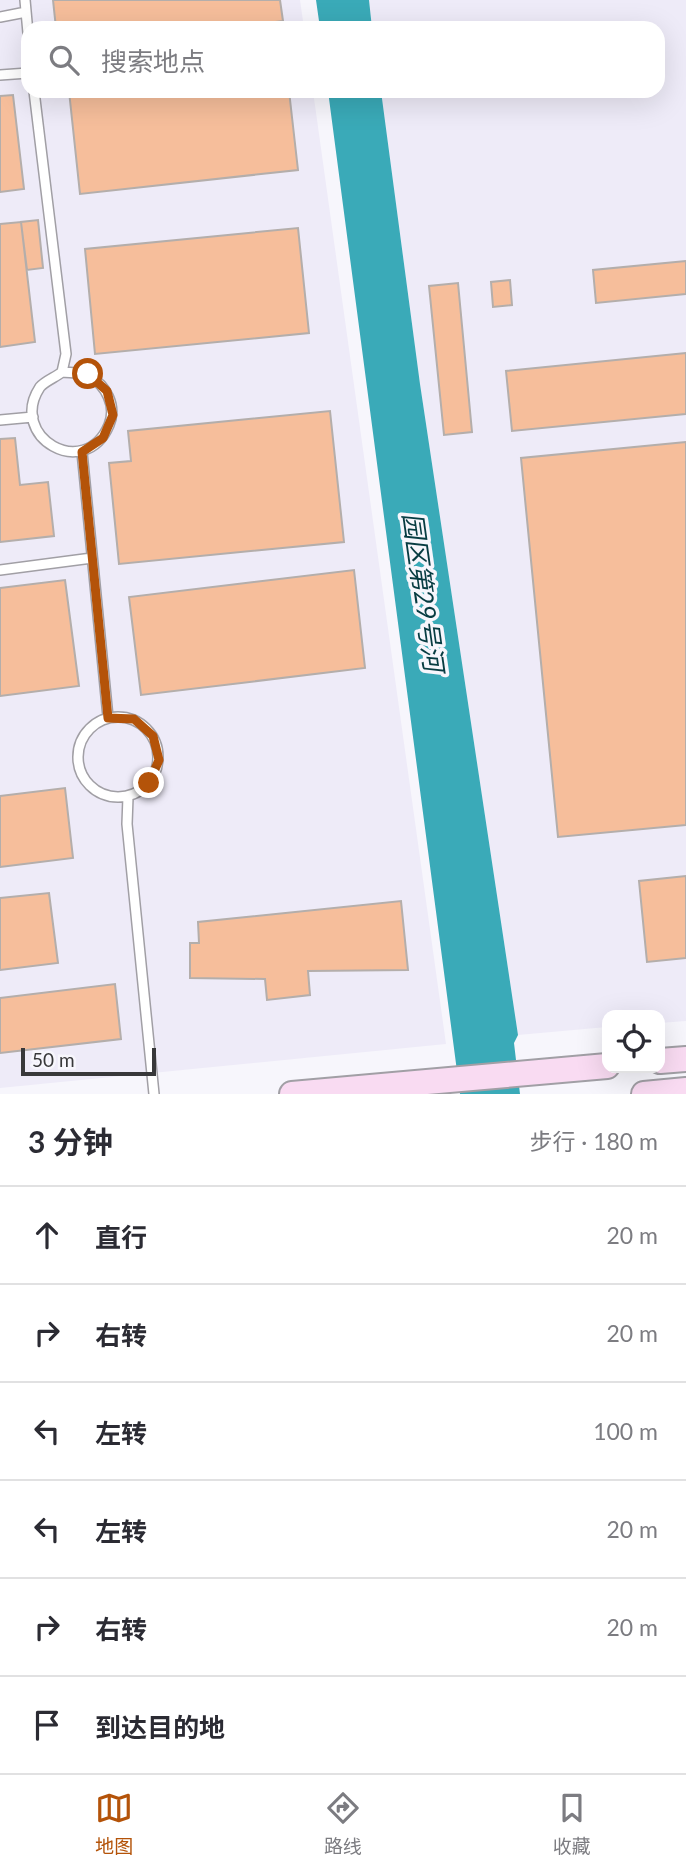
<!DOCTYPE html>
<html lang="zh">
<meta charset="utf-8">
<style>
:root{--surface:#fff;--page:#f2f2f3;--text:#2b2b33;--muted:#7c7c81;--line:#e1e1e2;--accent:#b45309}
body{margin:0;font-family:Lato,"Noto Sans SC",sans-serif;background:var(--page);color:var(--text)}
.controls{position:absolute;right:21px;bottom:21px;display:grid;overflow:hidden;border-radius:14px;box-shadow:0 7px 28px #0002}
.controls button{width:63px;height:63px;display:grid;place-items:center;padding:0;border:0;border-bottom:2px solid var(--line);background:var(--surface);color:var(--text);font:35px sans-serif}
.scale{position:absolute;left:21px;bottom:18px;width:135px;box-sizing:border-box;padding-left:7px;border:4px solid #38383a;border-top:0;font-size:19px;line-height:24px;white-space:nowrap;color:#38383a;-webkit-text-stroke:5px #f7f6fc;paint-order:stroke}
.stop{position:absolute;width:21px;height:21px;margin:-16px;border:5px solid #b45309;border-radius:50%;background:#fff}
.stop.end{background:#b45309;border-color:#fff;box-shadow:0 2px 7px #0008}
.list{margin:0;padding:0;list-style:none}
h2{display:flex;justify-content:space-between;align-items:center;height:91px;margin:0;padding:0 28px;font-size:30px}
h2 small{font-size:23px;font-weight:400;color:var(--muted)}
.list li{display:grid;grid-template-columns:46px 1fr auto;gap:21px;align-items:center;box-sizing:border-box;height:98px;padding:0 28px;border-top:2px solid var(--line)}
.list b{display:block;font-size:26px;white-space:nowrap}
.list em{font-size:23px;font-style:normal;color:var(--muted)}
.icon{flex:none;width:38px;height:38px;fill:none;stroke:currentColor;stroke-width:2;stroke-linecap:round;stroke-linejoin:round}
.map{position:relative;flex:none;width:686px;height:1094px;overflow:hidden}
.search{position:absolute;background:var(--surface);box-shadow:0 7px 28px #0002;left:21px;right:21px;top:21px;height:77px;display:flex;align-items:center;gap:18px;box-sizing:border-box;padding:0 24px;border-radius:21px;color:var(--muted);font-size:26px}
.sheet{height:679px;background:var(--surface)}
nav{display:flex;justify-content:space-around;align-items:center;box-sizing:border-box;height:98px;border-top:2px solid var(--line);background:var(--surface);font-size:19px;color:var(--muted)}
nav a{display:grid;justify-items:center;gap:4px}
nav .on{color:var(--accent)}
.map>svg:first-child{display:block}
.built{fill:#eeebf8}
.water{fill:#3aaab8}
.building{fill:#f6be9b;stroke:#b4aeab;stroke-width:2}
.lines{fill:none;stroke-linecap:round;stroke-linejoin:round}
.service-casing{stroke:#a19fa5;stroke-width:12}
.secondary-casing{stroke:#a19fa5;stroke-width:28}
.service{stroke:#fff;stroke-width:9}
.secondary{stroke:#f9dbf2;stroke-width:24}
.route{stroke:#b45309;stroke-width:9}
.labels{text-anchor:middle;stroke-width:7;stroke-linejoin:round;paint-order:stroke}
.water-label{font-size:26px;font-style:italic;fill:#073c42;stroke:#f7f6fc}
</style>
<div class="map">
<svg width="686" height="1094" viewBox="0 0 686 1094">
<rect width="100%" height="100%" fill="#f7f6fc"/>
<!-- built -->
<path class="built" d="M0,0H300L304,28H28V91H313L446,1044L0,1088Z
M369,0H686V1021L660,1023V1015H607V1027L518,1035L420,384L381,91H658V28H372Z"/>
<!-- water -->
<path class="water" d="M316,0H369L372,28H320Z
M328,91H381L420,384L518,1035L514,1043L520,1094H460Z"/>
<!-- building -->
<path class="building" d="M53,0H280L283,21L228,28H56Z
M69,91H289L298,170L80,194Z
M13,95L24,189L0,192V96Z
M38,220L43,268L27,270L21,222Z
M21,222L35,342L0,347V224Z
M298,228L309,333L95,354L85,249Z
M686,261V294L596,303L593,270Z
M510,280L512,305L493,307L491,282Z
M458,283L472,432L444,435L429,286Z
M686,353V414L512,431L506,371Z
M330,411L344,542L119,564L109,463L131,461L128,431Z
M15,438L20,485L48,482L54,536L0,542V439Z
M686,442V825L558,837L521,458Z
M354,570L365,668L141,695L129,597Z
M65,580L79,686L0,696V588Z
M65,788L73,858L0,867V796Z
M686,876V958L647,962L639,881Z
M49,893L58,963L0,970V898Z
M401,901L408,970L308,971L310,995L267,1000L265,979L190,978V943H199L198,922Z
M115,984L121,1039L0,1053V998Z"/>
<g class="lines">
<defs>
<path id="service" d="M25,0L28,33
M0,17L26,12
M0,75L28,73
M34,91L66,354L62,372C56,377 45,381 40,387C7,437 85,482 109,425C117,406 106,385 89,376C82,372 70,373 62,372
M0,420L33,417
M82,452L108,717
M0,570L92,558
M78 757a40 40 0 1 1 80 0a40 40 0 1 1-80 0Z
M128,797L127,824L154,1094"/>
<path id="secondary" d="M660,1061L686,1059
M292,1094L607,1066
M644,1094L686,1090"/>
</defs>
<!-- service casing -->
<use href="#service" class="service-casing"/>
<!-- secondary casing -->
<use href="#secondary" class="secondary-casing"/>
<!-- service -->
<use href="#service" class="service"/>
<!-- secondary -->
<use href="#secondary" class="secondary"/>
</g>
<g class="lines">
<!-- route -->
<path class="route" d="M88,374L107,391L113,415L103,438L82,452L108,718L134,719L153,736L159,760L149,783"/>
</g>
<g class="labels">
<!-- water labels -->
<g class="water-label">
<text transform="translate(423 592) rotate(82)" y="9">园区第29号河</text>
</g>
</g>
</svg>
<div class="controls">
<button><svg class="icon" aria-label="locate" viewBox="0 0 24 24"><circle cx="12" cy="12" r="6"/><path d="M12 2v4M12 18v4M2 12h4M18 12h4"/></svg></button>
</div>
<div class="scale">50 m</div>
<div class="stop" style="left:88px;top:374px"></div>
<div class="stop end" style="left:149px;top:783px"></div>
<div class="search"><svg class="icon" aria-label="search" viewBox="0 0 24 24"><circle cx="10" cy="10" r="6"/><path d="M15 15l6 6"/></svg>搜索地点</div>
</div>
<section class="sheet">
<h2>3 分钟<small>步行 · 180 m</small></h2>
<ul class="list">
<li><svg class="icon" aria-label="ahead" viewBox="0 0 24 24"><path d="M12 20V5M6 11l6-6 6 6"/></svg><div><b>直行</b></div><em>20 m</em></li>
<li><svg class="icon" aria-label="right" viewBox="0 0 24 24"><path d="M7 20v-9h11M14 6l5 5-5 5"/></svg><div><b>右转</b></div><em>20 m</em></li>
<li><svg class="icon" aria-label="left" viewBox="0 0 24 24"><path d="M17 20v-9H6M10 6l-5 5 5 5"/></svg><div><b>左转</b></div><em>100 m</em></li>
<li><svg class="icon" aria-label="left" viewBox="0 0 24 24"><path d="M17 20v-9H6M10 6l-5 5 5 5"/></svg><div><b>左转</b></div><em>20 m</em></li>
<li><svg class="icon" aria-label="right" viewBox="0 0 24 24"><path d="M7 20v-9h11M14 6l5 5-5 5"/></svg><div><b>右转</b></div><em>20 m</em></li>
<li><svg class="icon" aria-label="arrive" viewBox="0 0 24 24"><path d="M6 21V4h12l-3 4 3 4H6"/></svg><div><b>到达目的地</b></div></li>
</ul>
</section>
<nav>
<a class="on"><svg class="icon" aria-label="map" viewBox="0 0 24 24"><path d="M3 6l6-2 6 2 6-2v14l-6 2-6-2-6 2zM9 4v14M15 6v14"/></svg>地图</a>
<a><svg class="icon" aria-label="directions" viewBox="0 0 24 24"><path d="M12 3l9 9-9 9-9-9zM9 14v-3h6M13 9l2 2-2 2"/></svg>路线</a>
<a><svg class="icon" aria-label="saved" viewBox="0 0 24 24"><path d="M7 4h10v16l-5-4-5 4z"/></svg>收藏</a>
</nav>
